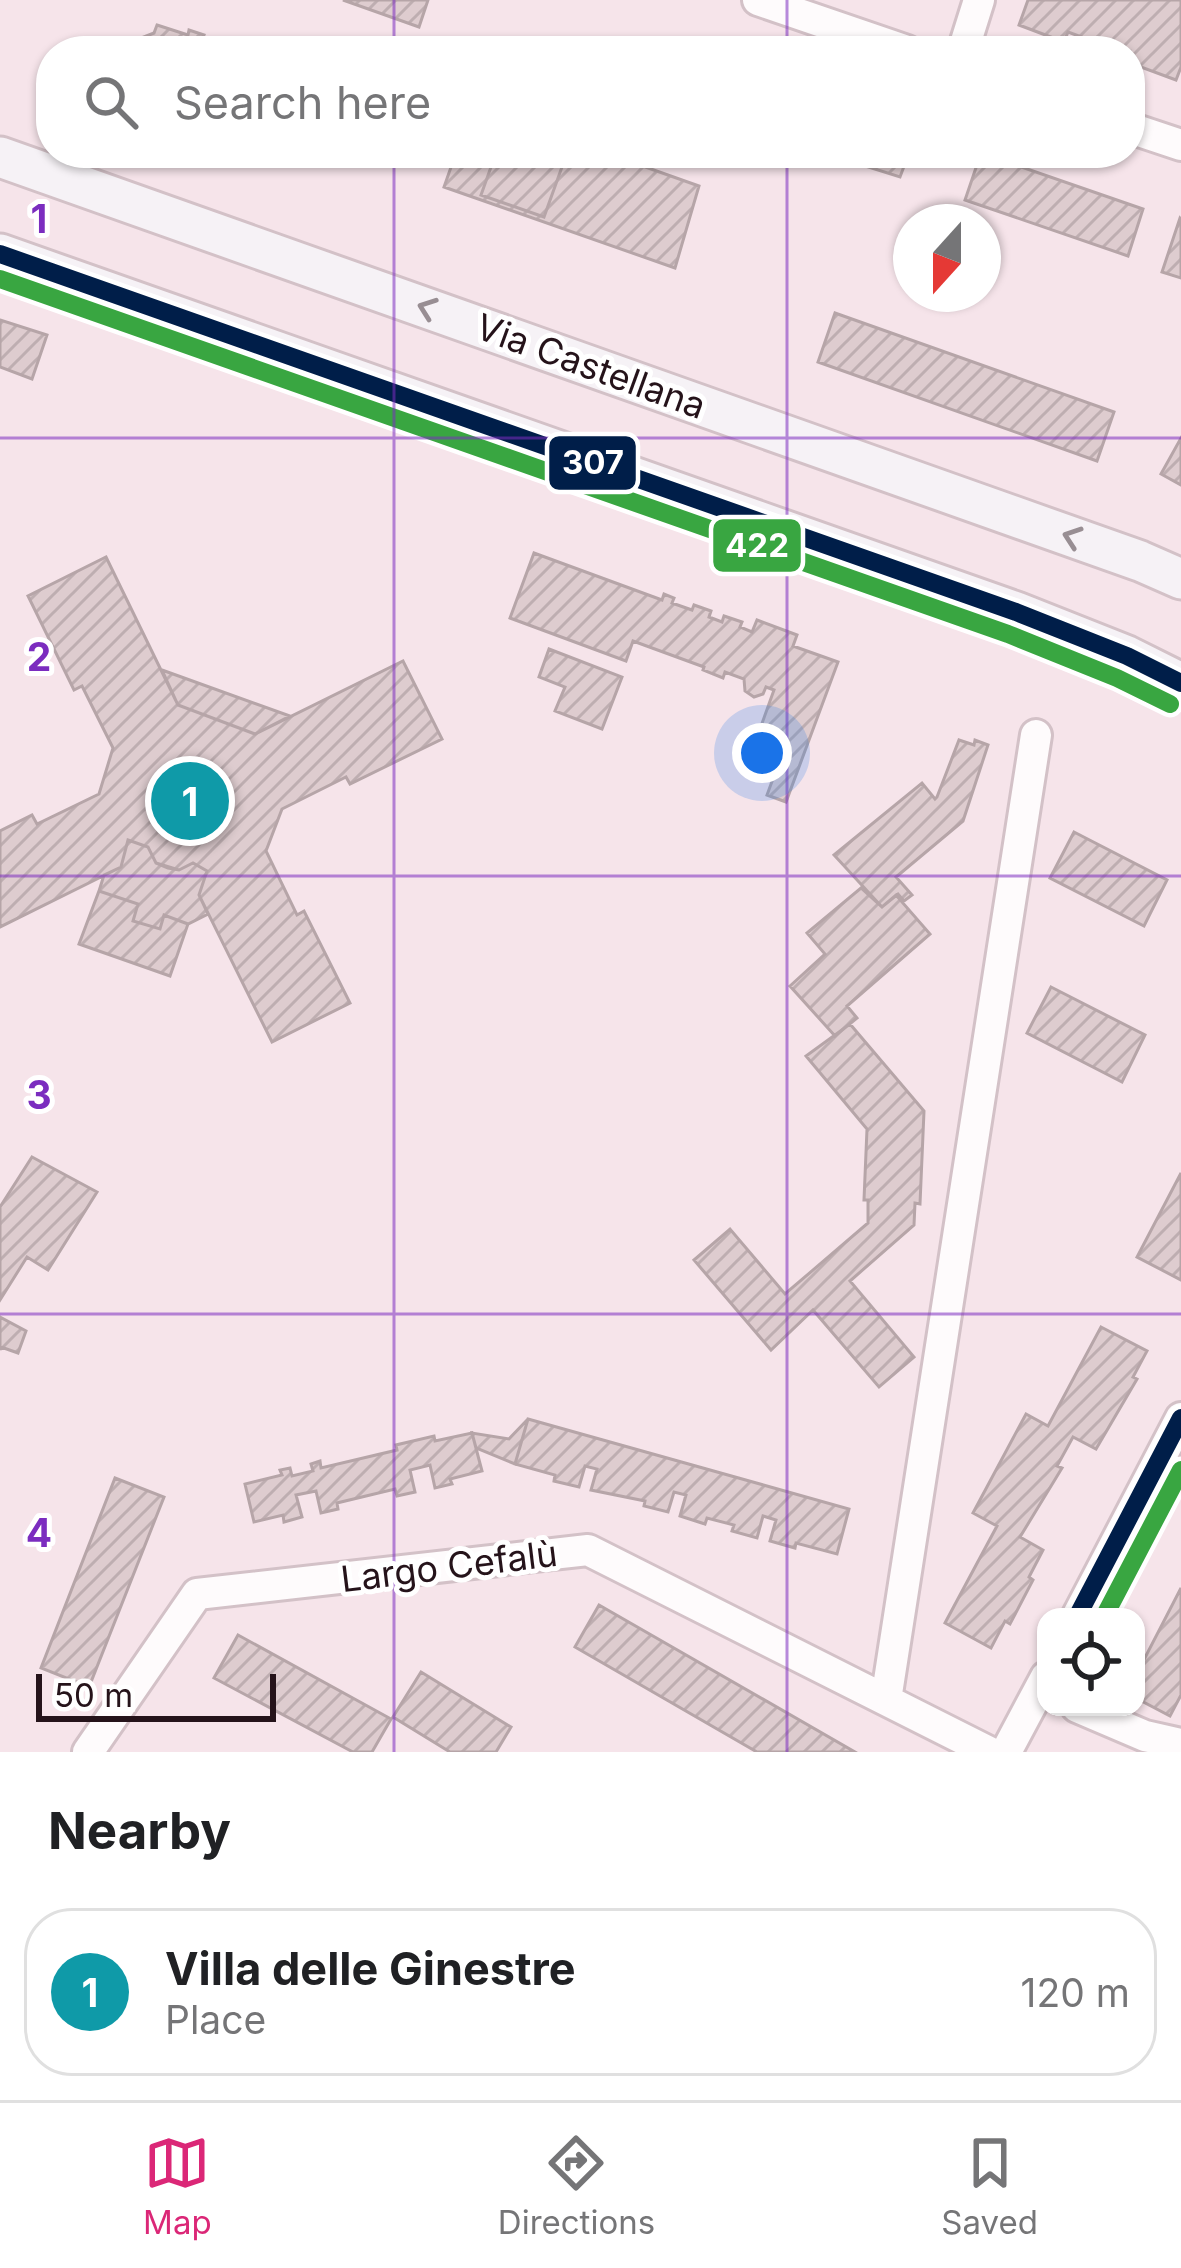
<!DOCTYPE html>
<meta charset="utf-8">
<style>
:root{--surface:#fff;--page:#f6f6f6;--text:#202124;--muted:#757577;--line:#e0e0e0;--accent:#db2777}
body{margin:0;font-family:Inter,sans-serif;background:var(--page);color:var(--text)}
.controls{position:absolute;right:36px;bottom:36px;display:grid;overflow:hidden;border-radius:24px;box-shadow:0 3px 9px #0004}
.controls button{width:108px;height:108px;display:grid;place-items:center;padding:0;border:0;border-bottom:3px solid var(--line);background:var(--surface);color:var(--text);font:60px sans-serif}
.compass{position:absolute;left:893px;top:204px;width:108px;height:108px;border-radius:50%;background:var(--surface);box-shadow:0 3px 9px #0004;rotate:201deg}
.scale{position:absolute;left:36px;bottom:30px;width:240px;box-sizing:border-box;padding-left:12px;border:6px solid #25131a;border-top:0;font-size:33px;line-height:42px;white-space:nowrap;color:#25131a;-webkit-text-stroke:9px #fff;paint-order:stroke}
.you{position:absolute;left:762px;top:753px;width:42px;height:42px;margin:-30px;border:9px solid #fff;border-radius:50%;background:#1a73e8;box-shadow:0 0 0 18px #1a73e833}
.badge{display:grid;place-items:center;width:78px;height:78px;border-radius:50%;background:var(--accent);color:#fff;font-size:39px;font-weight:700}
.pin{position:absolute;translate:-50% -50%;border:6px solid #fff;box-shadow:0 3px 12px #0006}
.list{margin:0;padding:0;list-style:none}
h2{display:flex;justify-content:space-between;align-items:center;height:156px;margin:0;padding:0 48px;font-size:51px}
h2 small{font-size:39px;font-weight:400;color:var(--muted)}
.list li{display:grid;grid-template-columns:78px 1fr auto;gap:36px;align-items:center;box-sizing:border-box;height:168px;margin:0 24px 24px;padding:0 24px;border:3px solid var(--line);border-radius:48px}
.list b{display:block;font-size:45px;white-space:nowrap}
.list p{margin:0;font-size:39px;white-space:nowrap;color:var(--muted)}
.list em{font-size:39px;font-style:normal;color:var(--muted)}
.icon{flex:none;width:66px;height:66px;fill:none;stroke:currentColor;stroke-width:2;stroke-linecap:round;stroke-linejoin:round}
.map{position:relative;flex:none;width:1181px;height:1752px;overflow:hidden}
.search{position:absolute;background:var(--surface);box-shadow:0 3px 9px #0004;left:36px;right:36px;top:36px;height:132px;display:flex;align-items:center;gap:30px;box-sizing:border-box;padding:0 42px;border-radius:48px;color:var(--muted);font-size:45px}
.sheet{height:348px;background:var(--surface)}
nav{display:flex;justify-content:space-around;align-items:center;box-sizing:border-box;height:168px;border-top:3px solid var(--line);background:var(--surface);font-size:33px;color:var(--muted)}
nav a{display:grid;justify-items:center;gap:6px}
nav .on{color:var(--accent)}
.map>svg:first-child{display:block}
.building{fill:url(#building-hatch);stroke:#b6a5a8;stroke-width:3}
.lines{fill:none;stroke-linecap:round;stroke-linejoin:round}
.minor-casing{stroke:#d3c1c7;stroke-width:36}
.secondary-casing{stroke:#d3c1c7;stroke-width:45}
.minor{stroke:#fefbfc;stroke-width:30}
.secondary{stroke:#f6f2f6;stroke-width:39}
.bus-1-casing{stroke:#fff;stroke-width:27}
.bus-2-casing{stroke:#fff;stroke-width:27}
.bus-1{stroke:#001e49;stroke-width:18}
.bus-2{stroke:#39a641;stroke-width:18}
.oneway{stroke:#988e93}
.grid{fill:none;stroke:#7b2cbf;stroke-width:3;stroke-opacity:0.55}
.labels{text-anchor:middle;stroke-width:10;stroke-linejoin:round;paint-order:stroke}
.street-label{font-size:36px;fill:#25131a;stroke:#fff}
.grid-label{font-size:39px;text-anchor:middle;font-weight:bold;fill:#7b2cbf;stroke:#fff;stroke-width:10;stroke-linejoin:round;paint-order:stroke}
.line-badge{stroke:#fff;stroke-width:4.5}
.badge-label{font-size:33px;text-anchor:middle;font-weight:bold;fill:#fff}
</style>
<div class="map">
<svg width="1181" height="1752" viewBox="0 0 1181 1752">
<defs>
<pattern id="building-hatch" width="6" height="6" patternUnits="userSpaceOnUse" patternTransform="scale(3)"><rect width="6" height="6" fill="#decccf"/><path d="M-1 1l2-2M0 6l6-6M5 7l2-2" fill="none" stroke="#beaeb1"/></pattern>
</defs>
<rect width="100%" height="100%" fill="#f6e4ea"/>
<!-- building -->
<path class="building" d="M343,0H428L419,27Z
M1028,0H1181V67L1176,80L1130,63V51H1119L1068,32L1064,42L1019,25Z
M157,25L188,35L189,30L204,35L202,40L221,47L219,51H111L114,45L124,48L126,44L154,33Z
M456,153H496L481,195L544,217L567,153H606L699,186L675,268L444,187Z
M496,153H567L544,217L481,195Z
M866,153H909L900,177L862,165Z
M981,153L1143,209L1128,256L965,200Z
M1180,218L1181,219V278L1162,272Z
M835,313L1114,412L1097,461L818,362Z
M0,320L47,335L32,379L0,367Z
M1181,438V485L1161,474Z
M534,553L662,600L664,594L674,598L672,603L692,610L694,605L711,611L709,617L722,622L724,616L742,622L740,627L752,632L757,620L797,635L793,646L838,662L786,802L767,795L778,765L751,754L774,690L766,687L763,694L754,697L745,691L744,679L725,672L723,678L703,670L704,667L633,641L626,661L510,618Z
M106,557L178,705L255,734L403,661L442,739L350,784L346,777L282,809L266,851L297,915L304,911L350,1003L272,1042L199,895L207,871L193,863L179,870L168,868L156,863L148,847L128,840L121,867L0,927V831L32,815L37,824L99,794L113,748L82,686L74,690L28,596Z
M549,649L622,677L602,729L555,711L565,687L539,677Z
M162,670L290,716L255,734L178,705Z
M959,740L974,745L975,740L988,745L963,821L896,877L912,895L904,901L898,894L882,907L834,855L922,783L935,799L937,797Z
M1074,832L1167,880L1144,926L1050,878Z
M128,840L148,847L156,863L179,870L193,863L207,871L199,895L208,914L188,924L164,915L160,929L133,921L138,904L99,891L104,875L121,867Z
M861,888L882,907L896,895L930,934L847,1006L857,1018L835,1036L790,986L825,954L807,933Z
M99,891L138,904L133,921L160,929L164,915L188,924L170,976L79,944Z
M1051,987L1145,1035L1122,1082L1027,1033Z
M850,1024L924,1111L920,1204L915,1203L914,1225L850,1281L914,1357L879,1387L813,1310L771,1350L694,1260L730,1229L785,1294L868,1223V1200H864L867,1129L806,1056Z
M32,1157L97,1192L48,1270L27,1257L0,1300V1207Z
M1181,1173V1280L1137,1257Z
M0,1317L26,1331L18,1353L1,1347L0,1350Z
M1101,1327L1147,1351L1133,1377L1137,1379L1096,1449L1073,1437L1057,1466L1062,1468L1020,1537L1043,1550L1029,1577L1033,1580L1010,1624L1005,1621L991,1648L945,1623L997,1526L973,1513L1026,1414L1048,1426Z
M528,1419L849,1509L837,1554L796,1543L795,1548L770,1541L776,1520L763,1516L757,1538L732,1531L734,1525L707,1518L705,1524L680,1516L686,1495L674,1492L668,1512L644,1506L645,1501L591,1490L597,1469L585,1466L579,1487L554,1481L555,1475L515,1464Z
M528,1419L515,1464L476,1448L472,1433L509,1439Z
M472,1433L482,1471L450,1479L452,1484L435,1488L430,1465L410,1470L415,1492L397,1496L395,1489L337,1503L338,1509L321,1513L316,1491L296,1495L302,1517L284,1522L283,1515L254,1522L245,1484L282,1475L280,1470L290,1468L292,1476L313,1471L311,1464L320,1461L321,1468L397,1450L396,1445L434,1436L435,1441Z
M115,1478L164,1497L89,1687L41,1668Z
M1181,1588V1695L1170,1716L1136,1698V1675Z
M599,1605L855,1752H757L575,1647Z
M238,1635L391,1719L372,1752H353L214,1678Z
M421,1672L511,1727L496,1752H450L393,1717Z"/>
<g class="lines">
<defs>
<path id="minor" d="M758,0L907,51
M963,51L979,0
M1130,128L1181,145
M1077,1617L1181,1418
M886,1700L1036,735
M1077,1707L1145,1736L1181,1744
M88,1752L197,1594L588,1550L989,1752
M1006,1752L1046,1677"/>
<path id="secondary" d="M0,157L1140,561L1181,579
M0,254L1016,612L1127,656L1181,683"/>
</defs>
<!-- minor casing -->
<use href="#minor" class="minor-casing"/>
<!-- secondary casing -->
<use href="#secondary" class="secondary-casing"/>
<!-- minor -->
<use href="#minor" class="minor"/>
<!-- secondary -->
<use href="#secondary" class="secondary"/>
<defs>
<path id="bus-1" d="M0,254L1016,612L1127,656L1181,683
M1077,1617L1181,1418"/>
<path id="bus-2" d="M0,279L1008,634L1117,678L1170,704
M1104,1617L1181,1470"/>
</defs>
<!-- bus-1 casing -->
<use href="#bus-1" class="bus-1-casing"/>
<!-- bus-2 casing -->
<use href="#bus-2" class="bus-2-casing"/>
<!-- bus-1 -->
<use href="#bus-1" class="bus-1"/>
<!-- bus-2 -->
<use href="#bus-2" class="bus-2"/>
</g>
<!-- one-way arrows -->
<defs><path id="oneway-chevron" d="M-2-3.5L2.5 0L-2 3.5" fill="none" stroke-width="1.6" stroke-linecap="round" stroke-linejoin="round" transform="scale(3)"/></defs>
<g class="oneway">
<use href="#oneway-chevron" transform="translate(427 308) rotate(-160)"/>
<use href="#oneway-chevron" transform="translate(1072 537) rotate(-161)"/>
</g>
<!-- grid -->
<path class="grid" d="M394,0V51M787,0V51M394,153V1752M787,153V1752M0,438H1181M0,876H1181M0,1314H1181"/>
<g class="labels">
<!-- street labels -->
<g class="street-label">
<text transform="translate(591 366) rotate(20)" y="13">Via Castellana</text>
<text transform="translate(449 1566) rotate(-7)" y="13">Largo Cefalù</text>
</g>
</g>
<g class="grid-label">
<text x="39" y="233">1</text>
<text x="39" y="671">2</text>
<text x="39" y="1109">3</text>
<text x="39" y="1547">4</text>
</g>
<g class="line-badge">
<rect x="547" y="434" width="91" height="58" rx="12" fill="#001e49"/>
<rect x="711" y="517" width="92" height="57" rx="12" fill="#39a641"/>
</g>
<g class="badge-label">
<text x="593" y="474">307</text>
<text x="757" y="557">422</text>
</g>
</svg>
<div class="controls">
<button><svg class="icon" aria-label="locate" viewBox="0 0 24 24"><circle cx="12" cy="12" r="6"/><path d="M12 2v4M12 18v4M2 12h4M18 12h4"/></svg></button>
</div>
<svg class="compass" viewBox="-18 -18 36 36"><path d="M0-13l5 13h-10z" fill="#e53935"/><path d="M0 13l5-13h-10z" fill="#757577"/></svg>
<div class="scale">50 m</div>
<div class="you"></div>
<div class="pin badge" style="left:190px;top:801px;background:#0f9aa8">1</div>
<div class="search"><svg class="icon" aria-label="search" viewBox="0 0 24 24"><circle cx="10" cy="10" r="6"/><path d="M15 15l6 6"/></svg>Search here</div>
</div>
<section class="sheet">
<h2>Nearby<small></small></h2>
<ul class="list">
<li><span class="badge" style="background:#0f9aa8">1</span><div><b>Villa delle Ginestre</b><p>Place</p></div><em>120 m</em></li>
</ul>
</section>
<nav>
<a class="on"><svg class="icon" aria-label="map" viewBox="0 0 24 24"><path d="M3 6l6-2 6 2 6-2v14l-6 2-6-2-6 2zM9 4v14M15 6v14"/></svg>Map</a>
<a><svg class="icon" aria-label="directions" viewBox="0 0 24 24"><path d="M12 3l9 9-9 9-9-9zM9 14v-3h6M13 9l2 2-2 2"/></svg>Directions</a>
<a><svg class="icon" aria-label="saved" viewBox="0 0 24 24"><path d="M7 4h10v16l-5-4-5 4z"/></svg>Saved</a>
</nav>
